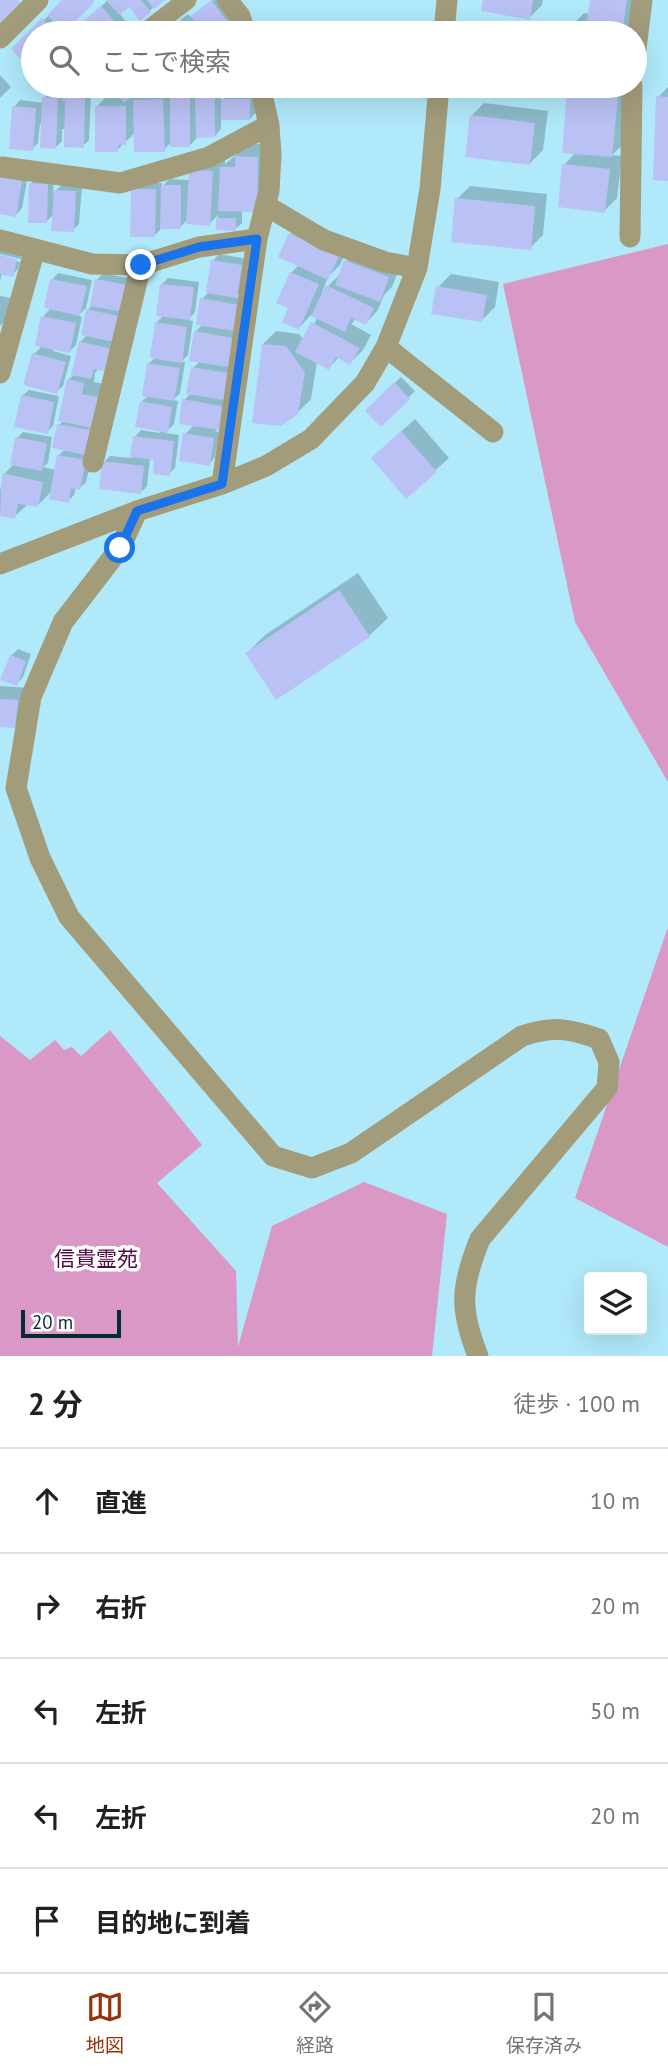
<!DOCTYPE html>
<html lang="ja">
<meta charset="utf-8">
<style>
:root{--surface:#fff;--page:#f2f2f2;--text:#202124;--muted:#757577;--line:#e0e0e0;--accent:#97310a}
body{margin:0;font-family:"PT Sans","Noto Sans JP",sans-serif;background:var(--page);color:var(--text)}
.controls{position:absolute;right:21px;bottom:21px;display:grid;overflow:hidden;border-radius:7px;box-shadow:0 7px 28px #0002}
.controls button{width:63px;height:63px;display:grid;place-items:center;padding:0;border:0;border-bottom:2px solid var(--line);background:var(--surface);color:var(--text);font:35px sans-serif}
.scale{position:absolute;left:21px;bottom:18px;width:100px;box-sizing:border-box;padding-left:7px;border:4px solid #062a32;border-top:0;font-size:19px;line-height:24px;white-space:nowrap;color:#062a32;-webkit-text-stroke:5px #fff;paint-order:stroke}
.stop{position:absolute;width:21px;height:21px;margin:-16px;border:5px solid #1a73e8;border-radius:50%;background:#fff}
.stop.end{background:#1a73e8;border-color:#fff;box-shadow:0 2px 7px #0008}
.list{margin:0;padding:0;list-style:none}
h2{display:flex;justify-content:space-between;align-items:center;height:91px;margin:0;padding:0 28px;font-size:30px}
h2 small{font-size:23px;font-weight:400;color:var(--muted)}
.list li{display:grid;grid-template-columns:46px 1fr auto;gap:21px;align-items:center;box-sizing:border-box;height:105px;padding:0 28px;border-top:2px solid var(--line)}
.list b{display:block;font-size:26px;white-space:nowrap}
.list em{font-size:23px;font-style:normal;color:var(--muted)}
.icon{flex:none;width:38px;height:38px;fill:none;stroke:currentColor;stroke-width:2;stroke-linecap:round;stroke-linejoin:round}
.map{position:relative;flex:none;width:668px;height:1356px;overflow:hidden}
.search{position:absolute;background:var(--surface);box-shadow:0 7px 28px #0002;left:21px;right:21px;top:21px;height:77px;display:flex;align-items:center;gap:18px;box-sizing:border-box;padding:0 24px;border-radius:38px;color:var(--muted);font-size:26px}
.sheet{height:616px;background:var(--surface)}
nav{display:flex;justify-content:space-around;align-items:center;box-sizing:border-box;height:98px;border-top:2px solid var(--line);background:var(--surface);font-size:19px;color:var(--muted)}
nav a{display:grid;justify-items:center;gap:4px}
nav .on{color:var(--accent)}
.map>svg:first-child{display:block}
.green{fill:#d998c6}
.shadow{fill:#0003}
.building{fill:#bac1f4}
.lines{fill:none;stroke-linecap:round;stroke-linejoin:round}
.lane{stroke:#a39c7b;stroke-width:19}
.street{stroke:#a39c7b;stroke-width:21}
.route{stroke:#1a73e8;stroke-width:9}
.labels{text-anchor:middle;stroke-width:7;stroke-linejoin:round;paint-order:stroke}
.park-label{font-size:21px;fill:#4f0841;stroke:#fff}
</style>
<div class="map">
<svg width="668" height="1356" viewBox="0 0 668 1356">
<rect width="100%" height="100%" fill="#b0e9fa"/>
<!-- green -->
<path class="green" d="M668,244V782L575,622L503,284Z
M668,927V1247L575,1198Z
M110,1030L202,1145L157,1183L236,1271L238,1347L272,1226L364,1182L447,1214L432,1356H0V1036L30,1060L55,1040L64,1050L72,1047L81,1056Z"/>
<!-- shadow -->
<path class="shadow" d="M65,0H94L65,29L67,30L64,33H33V63L30,66L13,49Z
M162,0L141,18L129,5L119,13L128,24L118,33H86L80,26L108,0Z
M213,0H222L241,24L231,33H164L188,14L192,18Z
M485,0H543L542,5L529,18Z
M592,0H642L635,33H565L584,13L590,14Z
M490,29L512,33H486Z
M0,75L11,87L0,98Z
M112,86H143L134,93H138V97L147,88L243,86L240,88H221V102L229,94H256V112L250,119H221V129L215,136H199L190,145L171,142L164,150L135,133L117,150L97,106L110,93H118Z
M500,86H517L514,89Z
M576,86H630L625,142L612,155L622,156L617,198L604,211L564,165L576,152L569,93Z
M668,87V179L658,97Z
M73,91L91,92L89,140L83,146L66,129H62V141L56,147L43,125L40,124L38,143L32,149L14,107L20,100L44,103V98L50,92H64L63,101Z
M484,103L548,111L543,150L530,163L471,116Z
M249,144H270L269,197L242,209V223L235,229H218V215L209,224L188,219L180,227L161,229L155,235L133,189L139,183H162V187L169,179L190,180L191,171L225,159V164Z
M0,172L28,175L22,208L16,215L0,212Z
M37,177L54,178L53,193L62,185L82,186L79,224L73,230L54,214L47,221L31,184Z
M470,186L547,194L543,235L530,248L457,199Z
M303,221L350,242L340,265L328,277L322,292L341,273L346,261L359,248L401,264L392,287L384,295L378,310L366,323L356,319L351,324L371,335L363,350L350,363L339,357L329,368L317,362L311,399L297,413L263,344L276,331L299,334L304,340L318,317L312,314L299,328L290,308L291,273L299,265L291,234Z
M0,248L22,253L21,259L0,254Z
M219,254L247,259L243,290L235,297L244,299L234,359L227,366L233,367L224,422L215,431L219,432L215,457L209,464L185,434L194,425L184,400L191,393L193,368L200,361L195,332L203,324L202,299L208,293L213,261Z
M0,257L20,262L18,269L12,275L2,273L0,281Z
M58,273L92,280L86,308L78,316L82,317L76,345L70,351L54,348L53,351L71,356L63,386L56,392L34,354L42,346L43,317L51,308L52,280Z
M103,273L132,279L117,342L95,373L94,382L110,385L86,482L80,488L76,487L74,495L68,501L52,491L37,506L28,504L14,517L0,514V491L4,474L14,464L17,438L23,432L52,437L48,463L43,467L56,470L58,456L65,449L59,425L64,420L68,380L75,374L80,342L87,335L88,310L92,305L97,280Z
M451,274L499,282L495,307L482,320L438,287Z
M168,278L199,282L195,312L188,320L193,321L188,355L181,362H185L180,393L173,400L178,401L174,424L165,433L179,435L175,468L169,474L156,459L150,458L147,486L141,492L104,462L110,456L132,458L135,437L141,430L160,433L161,430L141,402L148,396V364L155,358L157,322L164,315L162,284Z
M0,296L11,298L6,320L0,326Z
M401,377L415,391L381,425L367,411Z
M29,390L59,396L53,426L47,432L22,396Z
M415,419L449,458L407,496L386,445Z
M358,573L388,618L369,636L277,697L247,653L265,635Z
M18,649L31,654L23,677L16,684L11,656Z
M0,686L30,688L28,714L15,727L0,726Z"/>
<!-- building -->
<path class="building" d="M0,0H17L20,2L0,23Z
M62,0H91L94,3L64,32L47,15Z
M106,0H141L151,12L140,21L129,7L119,15Z
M147,0H165L154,9Z
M211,0L235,32L234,33H204L191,16Z
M483,0H533L530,20L481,11Z
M590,0H627L622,33H585Z
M101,6L123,31L121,33H84L78,26Z
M42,18L57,33H33V66L30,69L11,49Z
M181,19L193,33H162Z
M110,86H146L124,103Z
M198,86H241V90H198Z
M170,87H190V147H170Z
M567,92L618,96L612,157L562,153Z
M215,95V137L196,138L195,96Z
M656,96L668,97V181L653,180Z
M42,97L58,98L56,149L40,148Z
M65,97H85L84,148L64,147Z
M163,99L165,152H134L133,100Z
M221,99H250V120H221Z
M12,106L36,108L33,151L9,149Z
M95,106H126V145H118V152H95Z
M470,115L535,123L530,165L465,157Z
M235,156L258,157L257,212L218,211L220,167H235Z
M562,164L610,169L605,213L558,207Z
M189,170L213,171L210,226L186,224Z
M0,177L22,181L16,217L0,214Z
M29,183L48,184L47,223H28Z
M161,185H181V229H160Z
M131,189H156L155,237H130Z
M54,190L76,191L74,232L51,231Z
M455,198L535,206L531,250L451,242Z
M216,218H236V231L216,230Z
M289,233L339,256L328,280L278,257Z
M0,255L17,259L13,277L0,274Z
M211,260L242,265L237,298L206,293Z
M344,260L389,277L380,302L335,285Z
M290,272L319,284L299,330L282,322L288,308L276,303Z
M50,279L87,286L80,316L44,308Z
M95,279L127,285L122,312L90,306Z
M160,284L194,287L190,320L156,316Z
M326,285L374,308L366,325L351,318L345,332L311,316Z
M436,286L487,295L482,322L431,314Z
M200,298L239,305L234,331L196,325Z
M86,309L119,316L114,342L81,335Z
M41,316L76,323L70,353L35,346Z
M155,322L187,327L182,363L150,358Z
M311,322L360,348L350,365L336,357L329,370L295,352Z
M194,331L233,338L228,367L189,361Z
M79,341L112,349L107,372L94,369L91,379L71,375Z
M262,344L286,346L305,372L298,414L281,426L252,423Z
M32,353L66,362L57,394L23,385Z
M147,363L180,368L174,401L142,396Z
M191,367L228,373L224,400L186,394Z
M67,379L84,383L82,394L98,397L92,428L58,421Z
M394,382L410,399L381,427L365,411Z
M21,395L54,402L48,434L14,427Z
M182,399L222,406L219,430L179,424Z
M140,401L172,407L168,433L135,427Z
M57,424L90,430L85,455L52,448Z
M401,431L437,472L406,499L371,458Z
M183,433L214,438L210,466L179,461Z
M133,436L174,441L170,476L153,474L154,460L130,457Z
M15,437L47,443L42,471L10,465Z
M57,455L86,460L80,490L71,488L69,503L49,499Z
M102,461L144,466L141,494L99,489Z
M2,473L43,482L38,507L18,504L15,519L0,516Z
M339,590L370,637L276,700L245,653Z
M10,655L26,661L17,686L0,680Z
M0,699L18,700L15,728L0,727Z"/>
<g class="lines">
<!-- lane -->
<path class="lane" d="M144,33L187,0"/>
<!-- street -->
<path class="street" d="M227,0L240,16L245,33
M444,33L447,0
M0,38L38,0
M635,57L642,0
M2,167L120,183L209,157L269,125
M265,205L324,240L385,262L417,268
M630,237L632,86
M0,240L92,264L141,265L199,247L257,239
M386,347L493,432
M0,373L35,249
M93,462L141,265
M222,484L257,239L269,191L271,155L269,125L260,86
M137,511L120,548L63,622L31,697L16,788L40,858L69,917L273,1156L312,1168L351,1153L522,1036C553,1026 568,1028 599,1039L609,1062L607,1088L480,1239C461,1286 459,1308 478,1356
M0,564L137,511L222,484L266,466L311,439L365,383L386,347L417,268L430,189L439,86"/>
</g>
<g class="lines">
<!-- route -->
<path class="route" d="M120,548L137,511L222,484L257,239L199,247L141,265"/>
</g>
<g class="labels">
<!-- park labels -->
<g class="park-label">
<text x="96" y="1266">信貴霊苑</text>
</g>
</g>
</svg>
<div class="controls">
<button><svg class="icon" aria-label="layers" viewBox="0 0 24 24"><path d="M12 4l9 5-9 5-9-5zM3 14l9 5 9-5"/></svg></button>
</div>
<div class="scale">20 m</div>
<div class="stop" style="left:120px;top:548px"></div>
<div class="stop end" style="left:141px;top:265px"></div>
<div class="search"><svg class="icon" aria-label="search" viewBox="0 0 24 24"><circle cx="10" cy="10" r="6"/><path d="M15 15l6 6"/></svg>ここで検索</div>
</div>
<section class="sheet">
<h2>2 分<small>徒歩 · 100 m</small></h2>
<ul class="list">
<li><svg class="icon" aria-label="ahead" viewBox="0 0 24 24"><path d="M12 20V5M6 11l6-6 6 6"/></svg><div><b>直進</b></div><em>10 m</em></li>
<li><svg class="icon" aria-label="right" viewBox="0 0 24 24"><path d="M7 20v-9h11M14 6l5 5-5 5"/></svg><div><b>右折</b></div><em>20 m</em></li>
<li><svg class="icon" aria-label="left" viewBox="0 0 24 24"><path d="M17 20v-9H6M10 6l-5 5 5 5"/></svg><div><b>左折</b></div><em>50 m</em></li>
<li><svg class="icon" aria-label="left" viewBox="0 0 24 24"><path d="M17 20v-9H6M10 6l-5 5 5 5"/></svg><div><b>左折</b></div><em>20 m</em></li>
<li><svg class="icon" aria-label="arrive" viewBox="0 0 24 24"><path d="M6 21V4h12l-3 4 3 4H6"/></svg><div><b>目的地に到着</b></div></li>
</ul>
</section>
<nav>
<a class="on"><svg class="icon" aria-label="map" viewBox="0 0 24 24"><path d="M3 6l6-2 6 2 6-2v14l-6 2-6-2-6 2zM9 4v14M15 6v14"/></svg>地図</a>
<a><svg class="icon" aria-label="directions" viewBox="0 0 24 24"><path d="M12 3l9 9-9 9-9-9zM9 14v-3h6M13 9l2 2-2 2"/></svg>経路</a>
<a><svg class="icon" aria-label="saved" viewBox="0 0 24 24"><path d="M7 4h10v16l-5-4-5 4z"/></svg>保存済み</a>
</nav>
